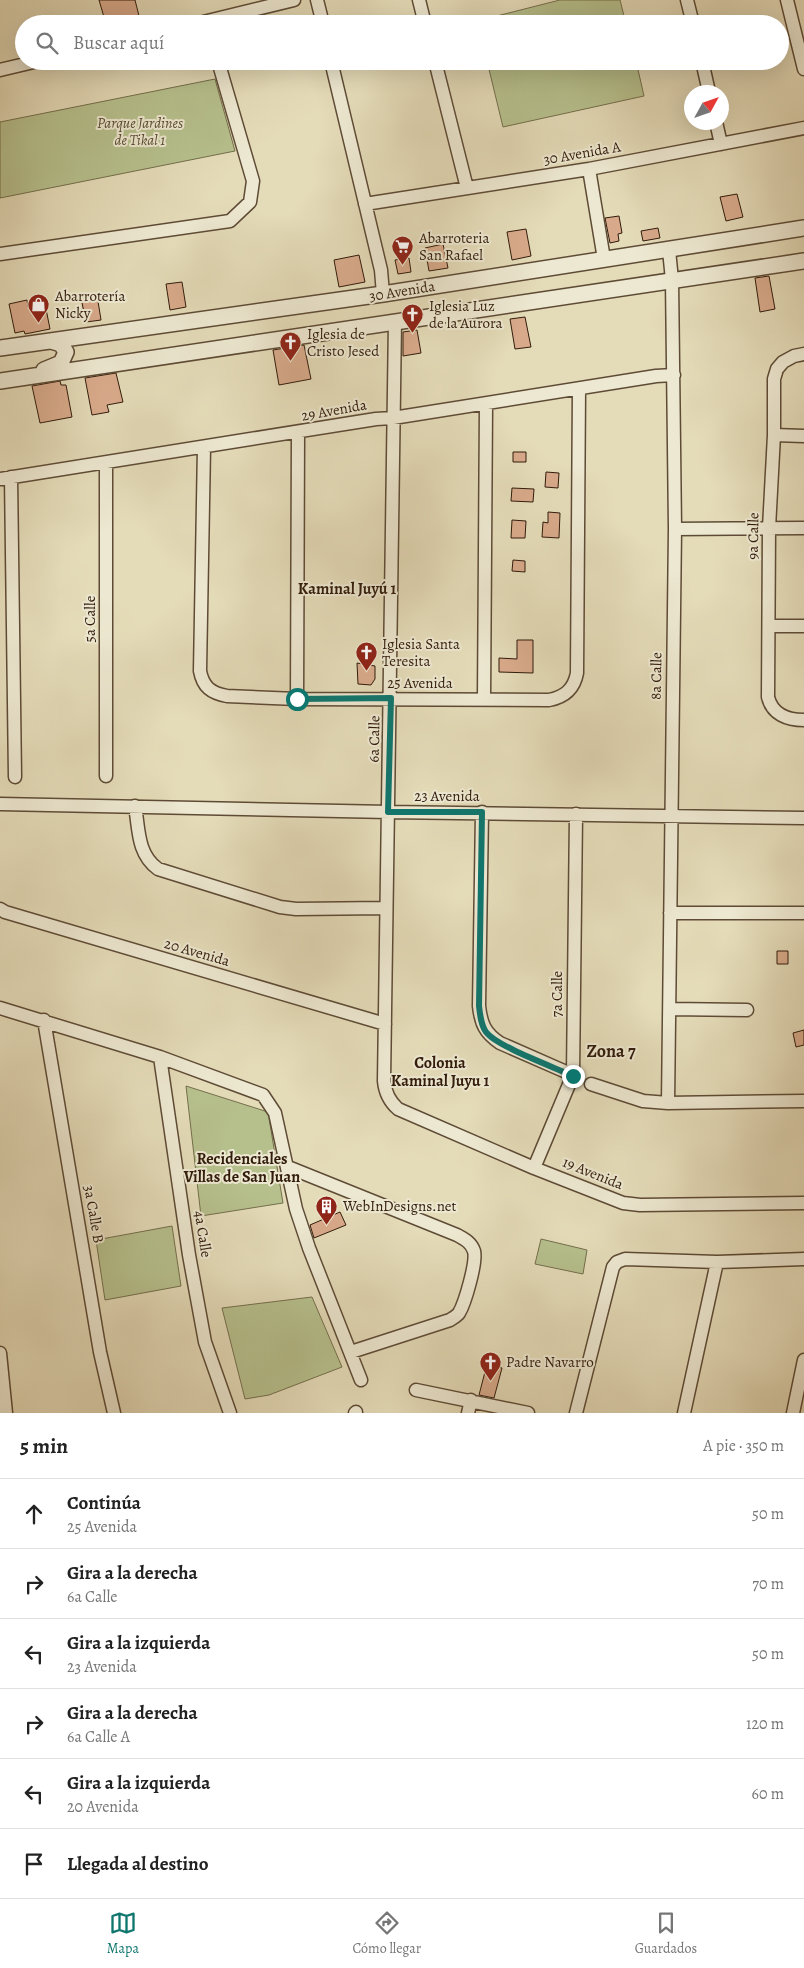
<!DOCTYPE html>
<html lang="es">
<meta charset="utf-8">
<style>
:root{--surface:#fff;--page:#f2f2f2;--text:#222;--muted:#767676;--line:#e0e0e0;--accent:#0f766e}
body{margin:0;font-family:Alegreya,serif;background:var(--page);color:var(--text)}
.compass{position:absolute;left:684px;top:85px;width:45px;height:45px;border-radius:50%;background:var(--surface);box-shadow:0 5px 20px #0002;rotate:50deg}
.stop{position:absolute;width:15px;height:15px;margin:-11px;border:4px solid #0f766e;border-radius:50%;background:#fff}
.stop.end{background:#0f766e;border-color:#fff;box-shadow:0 1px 5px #0008}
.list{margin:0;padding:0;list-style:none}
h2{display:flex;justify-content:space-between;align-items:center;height:65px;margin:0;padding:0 20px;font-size:21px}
h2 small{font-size:16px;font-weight:400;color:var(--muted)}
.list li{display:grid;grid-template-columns:32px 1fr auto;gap:15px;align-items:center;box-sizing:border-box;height:70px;padding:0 20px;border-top:1px solid var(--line)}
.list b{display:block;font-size:19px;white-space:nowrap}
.list p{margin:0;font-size:16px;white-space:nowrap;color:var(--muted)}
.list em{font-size:16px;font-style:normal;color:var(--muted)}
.icon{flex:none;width:28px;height:28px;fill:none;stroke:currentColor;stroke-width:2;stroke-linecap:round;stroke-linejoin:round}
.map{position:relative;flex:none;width:804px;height:1413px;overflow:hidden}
.search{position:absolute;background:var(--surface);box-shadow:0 5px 20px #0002;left:15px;right:15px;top:15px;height:55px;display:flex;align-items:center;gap:12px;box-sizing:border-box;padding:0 18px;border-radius:28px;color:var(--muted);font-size:19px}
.sheet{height:485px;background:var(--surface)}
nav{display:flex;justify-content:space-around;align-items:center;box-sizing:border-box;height:70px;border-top:1px solid var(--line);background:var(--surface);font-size:14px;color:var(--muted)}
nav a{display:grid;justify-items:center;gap:2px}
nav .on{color:var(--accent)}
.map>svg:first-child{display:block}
.green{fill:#b6c08d;stroke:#746e4c}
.building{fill:#d8aa8b;stroke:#311b0b}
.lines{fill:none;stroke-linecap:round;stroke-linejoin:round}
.minor-casing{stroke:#5e4b36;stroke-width:15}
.tertiary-casing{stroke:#5e4b36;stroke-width:18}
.minor{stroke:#ede8d1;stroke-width:12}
.tertiary{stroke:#ede8d1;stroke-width:15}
.route{stroke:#0f766e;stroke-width:6}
.labels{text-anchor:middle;stroke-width:4;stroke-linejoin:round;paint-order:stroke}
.park-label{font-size:15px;font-style:italic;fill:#594d32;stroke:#ede8d1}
.street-label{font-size:15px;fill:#311b0b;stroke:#ede8d1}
.poi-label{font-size:15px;fill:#311b0b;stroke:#ede8d1;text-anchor:start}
.neighbourhood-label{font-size:16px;font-weight:bold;fill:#311b0b;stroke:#ede8d1}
.quarter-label{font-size:18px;font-weight:bold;fill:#311b0b;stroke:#ede8d1}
</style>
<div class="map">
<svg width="804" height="1413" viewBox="0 0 804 1413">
<rect width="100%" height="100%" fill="#e4dbb8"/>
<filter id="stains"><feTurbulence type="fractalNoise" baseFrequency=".004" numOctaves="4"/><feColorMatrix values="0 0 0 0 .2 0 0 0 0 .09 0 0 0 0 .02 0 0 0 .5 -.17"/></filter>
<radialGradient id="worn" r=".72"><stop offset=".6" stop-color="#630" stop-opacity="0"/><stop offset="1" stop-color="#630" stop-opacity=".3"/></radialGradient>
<!-- green -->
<path class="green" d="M560,0H620L626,24H478L477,21Z
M487,61H636L644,96L503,127Z
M215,79L235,151L0,198V122Z
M186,1086L268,1112L283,1203L201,1216Z
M172,1226L181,1286L105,1300L96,1240Z
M541,1239L587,1250L583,1274L535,1264Z
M312,1297L342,1367L269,1395L245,1399L222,1308Z"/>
<!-- building -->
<path class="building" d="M99,0H135L141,24H106Z
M737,194L743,217L726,221L720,197Z
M619,216L622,233L618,234L619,241L610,243L605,218Z
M658,228L660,238L643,241L641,231Z
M526,229L531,256L512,260L507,232Z
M443,244L448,268L429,271L425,248Z
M359,255L365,282L339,287L334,260Z
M409,258L411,272L398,274L395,260Z
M769,276L775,309L760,312L755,278Z
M182,282L186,307L170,310L166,284Z
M97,295L101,320L86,322L81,298Z
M27,300L28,307L45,304L50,329L25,334L24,331L15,333L9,304Z
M525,317L531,347L515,349L510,319Z
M417,330L421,353L403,356V332Z
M304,345L311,379L279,385L273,350Z
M116,373L123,402L107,405L109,412L92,415L85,378Z
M60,381L61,385H66L72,417L40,423L32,386Z
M513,452H526V462H513Z
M546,472L559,473L558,488L545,487Z
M512,488L534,489L533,502L511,501Z
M548,512L560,513L559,538L542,537L543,522L548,523Z
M512,520L526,521L525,538H511Z
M513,560L525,561V572L512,571Z
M517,640H533V673L499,672V658L517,659Z
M357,663L375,666V679L371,685L358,684Z
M777,951H788V964H777Z
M804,1030V1045L796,1047L793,1033Z
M340,1212L346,1225L314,1238L310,1225Z
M487,1364L502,1368L494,1398L479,1395Z"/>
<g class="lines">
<defs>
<path id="minor" d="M317,0L323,24
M419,0L425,24
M687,0L693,24
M787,0L804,69
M195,24L294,0
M331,61L381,270L383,294
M435,61L467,188
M702,61L709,92
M0,70L38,61
M716,122L721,144
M589,169L604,259
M365,204L589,169L804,128
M0,254L230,221L250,202L253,181L218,61
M395,321L384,1081C385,1092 389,1101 398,1109L534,1168L623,1203L640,1205L804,1203
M804,354L794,356L783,362L777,369L774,379V435L769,528L768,697C772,714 787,720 804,720
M774,435L804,436
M204,447L200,671C203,687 211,693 227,696L297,699L549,700C565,697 574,689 577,673L579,389
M106,463V776
M11,477L15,777
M0,479L376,419L393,418L656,376L674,375
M675,529L804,528
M769,626H804
M297,699L298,433
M484,699L486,404
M0,804L389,812L804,818
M135,806C139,829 137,854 158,869L280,907L296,909L385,908
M482,812L479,1006C481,1024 485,1033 500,1043L573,1075
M0,909L5,912L385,1024
M670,913H804
M0,1008L160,1057L263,1095L275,1113L296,1209L309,1248L361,1380
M670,1009L747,1010
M44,1020L100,1352L114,1413
M160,1057L189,1255L205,1342L230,1413
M591,1084L643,1101L668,1103L804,1101
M668,1103L675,529L672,280L669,250
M288,1167L457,1235C464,1239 471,1242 474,1251C477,1262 465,1303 459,1313C457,1316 453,1318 450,1320L351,1352
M534,1168L573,1075L576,814
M0,1353L6,1413
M416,1390L528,1413
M355,1413L356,1412
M468,1413L471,1400
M576,1413L613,1267L617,1262L625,1259L717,1262L804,1259
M684,1413L717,1262
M793,1413L804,1360"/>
<path id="tertiary" d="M0,348L383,294L804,228
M44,370L61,363L66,352L61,344L51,341
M0,381L804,261"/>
</defs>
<!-- minor casing -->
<use href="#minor" class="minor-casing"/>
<!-- tertiary casing -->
<use href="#tertiary" class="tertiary-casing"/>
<!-- minor -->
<use href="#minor" class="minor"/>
<!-- tertiary -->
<use href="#tertiary" class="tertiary"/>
</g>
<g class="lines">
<!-- route -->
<path class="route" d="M297,699L391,698L388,812H482L479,1006C480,1015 481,1025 486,1032C496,1046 554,1067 573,1076"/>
</g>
<!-- icons -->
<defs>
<symbol id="supermarket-pin" viewBox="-11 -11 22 30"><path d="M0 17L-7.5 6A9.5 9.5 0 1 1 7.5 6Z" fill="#8f2418" stroke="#ede8d1"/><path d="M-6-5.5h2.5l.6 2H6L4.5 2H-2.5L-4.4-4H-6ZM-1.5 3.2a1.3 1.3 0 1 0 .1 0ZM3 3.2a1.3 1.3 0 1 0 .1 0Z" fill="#fff"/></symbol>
<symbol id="shop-pin" viewBox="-11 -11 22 30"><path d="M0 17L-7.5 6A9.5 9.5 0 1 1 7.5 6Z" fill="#8f2418" stroke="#ede8d1"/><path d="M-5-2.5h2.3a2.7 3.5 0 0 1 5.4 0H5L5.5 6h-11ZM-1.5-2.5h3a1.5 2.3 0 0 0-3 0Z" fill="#fff"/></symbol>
<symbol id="church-pin" viewBox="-11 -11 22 30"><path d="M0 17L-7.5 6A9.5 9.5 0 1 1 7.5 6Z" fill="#8f2418" stroke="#ede8d1"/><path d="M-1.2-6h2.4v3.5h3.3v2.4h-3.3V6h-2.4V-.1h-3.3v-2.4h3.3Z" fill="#fff"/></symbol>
<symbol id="building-pin" viewBox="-11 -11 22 30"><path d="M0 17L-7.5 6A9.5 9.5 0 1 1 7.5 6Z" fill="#8f2418" stroke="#ede8d1"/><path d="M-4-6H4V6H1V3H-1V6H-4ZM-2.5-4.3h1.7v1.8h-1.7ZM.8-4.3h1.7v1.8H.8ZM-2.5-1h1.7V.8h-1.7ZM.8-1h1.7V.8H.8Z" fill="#fff"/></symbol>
</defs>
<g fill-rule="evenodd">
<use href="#supermarket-pin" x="390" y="234" width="25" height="34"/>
<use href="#shop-pin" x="26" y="292" width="25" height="34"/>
<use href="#church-pin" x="400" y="302" width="25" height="34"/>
<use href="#church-pin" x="278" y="330" width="25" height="34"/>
<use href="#church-pin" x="354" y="640" width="25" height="34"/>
<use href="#building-pin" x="314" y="1194" width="25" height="34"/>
<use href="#church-pin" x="478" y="1350" width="25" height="34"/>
</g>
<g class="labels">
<!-- park labels -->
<g class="park-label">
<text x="140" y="128">Parque Jardines<tspan x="140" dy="17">de Tikal 1</tspan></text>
</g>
<!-- street labels -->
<g class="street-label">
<text transform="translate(582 153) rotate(-10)" y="5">30 Avenida A</text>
<text transform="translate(402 291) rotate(-9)" y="5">30 Avenida</text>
<text transform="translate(334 410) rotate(-10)" y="5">29 Avenida</text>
<text transform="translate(753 536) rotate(-89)" y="5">9a Calle</text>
<text transform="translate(90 619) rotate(-90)" y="5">5a Calle</text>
<text transform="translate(656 676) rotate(-89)" y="5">8a Calle</text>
<text x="420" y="688">25 Avenida</text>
<text transform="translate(374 739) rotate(-89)" y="5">6a Calle</text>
<text x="447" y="801">23 Avenida</text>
<text transform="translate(197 952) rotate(16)" y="5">20 Avenida</text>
<text transform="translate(557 994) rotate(-90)" y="5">7a Calle</text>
<text transform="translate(593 1173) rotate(22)" y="5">19 Avenida</text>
<text transform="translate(94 1214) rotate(80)" y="5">3a Calle B</text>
<text transform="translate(203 1234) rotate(81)" y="5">4a Calle</text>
</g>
<!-- poi labels -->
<g class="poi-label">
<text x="419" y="243">Abarroteria<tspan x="419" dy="17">San Rafael</tspan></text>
<text x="55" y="301">Abarrotería<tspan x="55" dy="17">Nicky</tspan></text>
<text x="429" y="311">Iglesia Luz<tspan x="429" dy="17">de la Aurora</tspan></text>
<text x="307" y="339">Iglesia de<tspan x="307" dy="17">Cristo Jesed</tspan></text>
<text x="382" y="649">Iglesia Santa<tspan x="382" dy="17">Teresita</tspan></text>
<text x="343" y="1211">WebInDesigns.net</text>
<text x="506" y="1367">Padre Navarro</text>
</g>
<!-- neighbourhood labels -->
<g class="neighbourhood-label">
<text x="347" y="594">Kaminal Juyú 1</text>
<text x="440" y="1068">Colonia<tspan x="440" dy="18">Kaminal Juyu 1</tspan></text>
<text x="242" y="1164">Recidenciales<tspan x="242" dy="18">Villas de San Juan</tspan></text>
</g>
<!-- quarter labels -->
<g class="quarter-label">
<text x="611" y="1057">Zona 7</text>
</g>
</g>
<rect width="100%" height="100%" filter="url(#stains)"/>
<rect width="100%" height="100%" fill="url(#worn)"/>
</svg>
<svg class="compass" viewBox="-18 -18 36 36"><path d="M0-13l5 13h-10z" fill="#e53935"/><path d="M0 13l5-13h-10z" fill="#767676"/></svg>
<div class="stop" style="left:297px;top:699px"></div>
<div class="stop end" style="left:573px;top:1076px"></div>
<div class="search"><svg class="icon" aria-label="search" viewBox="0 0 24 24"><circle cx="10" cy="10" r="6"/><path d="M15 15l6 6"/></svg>Buscar aquí</div>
</div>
<section class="sheet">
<h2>5 min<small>A pie · 350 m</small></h2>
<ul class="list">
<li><svg class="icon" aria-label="ahead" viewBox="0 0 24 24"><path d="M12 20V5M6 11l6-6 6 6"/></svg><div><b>Continúa</b><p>25 Avenida</p></div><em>50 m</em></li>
<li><svg class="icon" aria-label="right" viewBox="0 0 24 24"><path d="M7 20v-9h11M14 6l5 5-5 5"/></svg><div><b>Gira a la derecha</b><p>6a Calle</p></div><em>70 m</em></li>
<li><svg class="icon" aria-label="left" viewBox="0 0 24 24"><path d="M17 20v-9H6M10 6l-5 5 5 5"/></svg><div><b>Gira a la izquierda</b><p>23 Avenida</p></div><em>50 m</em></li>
<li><svg class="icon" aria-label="right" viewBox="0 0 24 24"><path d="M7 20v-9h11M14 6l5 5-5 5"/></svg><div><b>Gira a la derecha</b><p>6a Calle A</p></div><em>120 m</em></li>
<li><svg class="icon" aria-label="left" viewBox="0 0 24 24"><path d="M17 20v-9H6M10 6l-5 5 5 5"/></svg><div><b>Gira a la izquierda</b><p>20 Avenida</p></div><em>60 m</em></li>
<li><svg class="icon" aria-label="arrive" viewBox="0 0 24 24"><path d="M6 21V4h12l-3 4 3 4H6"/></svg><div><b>Llegada al destino</b></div></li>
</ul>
</section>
<nav>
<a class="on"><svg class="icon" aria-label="map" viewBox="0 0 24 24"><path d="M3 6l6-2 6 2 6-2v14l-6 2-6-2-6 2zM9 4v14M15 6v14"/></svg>Mapa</a>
<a><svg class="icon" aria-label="directions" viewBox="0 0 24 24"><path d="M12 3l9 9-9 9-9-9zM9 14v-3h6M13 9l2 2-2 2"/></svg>Cómo llegar</a>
<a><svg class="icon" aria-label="saved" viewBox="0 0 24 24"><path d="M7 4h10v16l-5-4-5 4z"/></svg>Guardados</a>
</nav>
